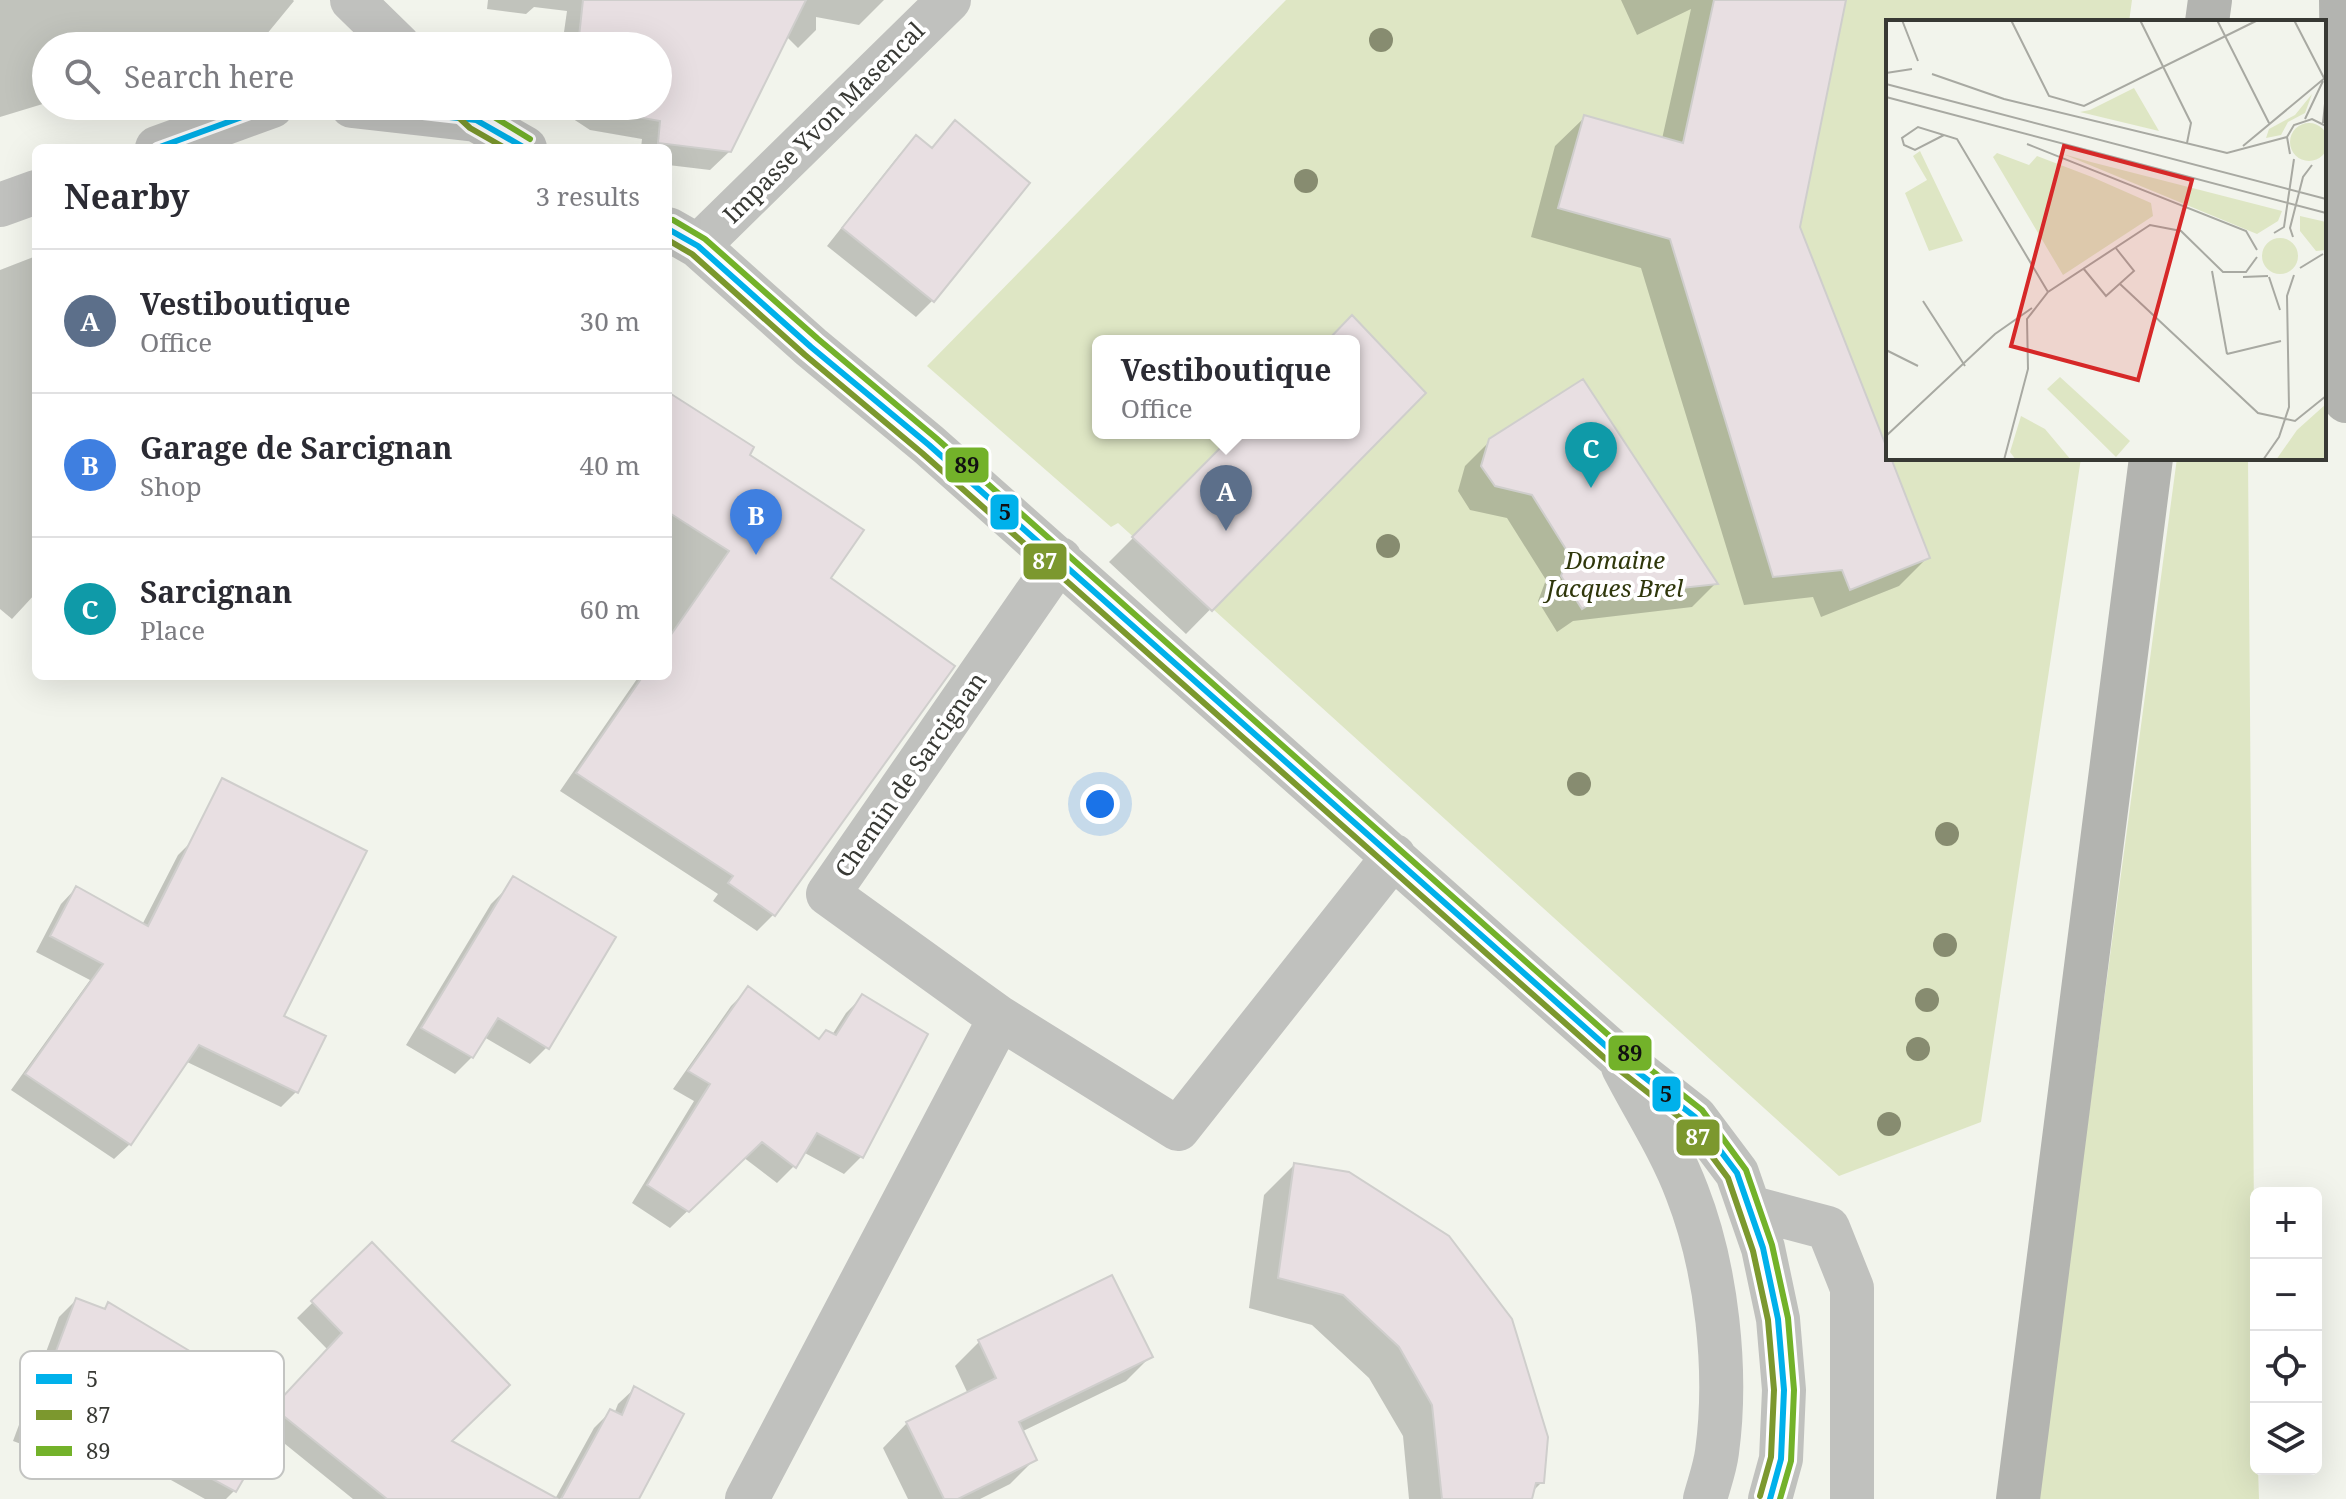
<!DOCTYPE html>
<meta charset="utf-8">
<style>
:root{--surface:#fff;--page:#f2f2f3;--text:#2b2b33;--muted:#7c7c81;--line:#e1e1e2;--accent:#797a74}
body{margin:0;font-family:"Noto Serif",serif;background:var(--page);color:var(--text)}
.controls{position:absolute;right:24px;bottom:24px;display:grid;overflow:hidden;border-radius:12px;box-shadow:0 8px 32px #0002}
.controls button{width:72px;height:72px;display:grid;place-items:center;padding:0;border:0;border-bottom:2px solid var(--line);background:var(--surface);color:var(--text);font:40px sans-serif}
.you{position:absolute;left:1100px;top:804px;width:28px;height:28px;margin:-20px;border:6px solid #fff;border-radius:50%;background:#1a73e8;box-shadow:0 0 0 12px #1a73e833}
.badge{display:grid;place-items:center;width:52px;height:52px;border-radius:50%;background:var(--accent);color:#fff;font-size:26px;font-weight:700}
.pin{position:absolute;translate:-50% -66px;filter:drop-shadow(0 2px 4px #0008)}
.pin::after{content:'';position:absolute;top:42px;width:28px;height:24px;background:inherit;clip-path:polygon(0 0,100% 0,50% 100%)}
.popup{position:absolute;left:1092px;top:335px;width:268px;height:104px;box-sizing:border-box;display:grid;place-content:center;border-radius:12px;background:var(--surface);filter:drop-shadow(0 2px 6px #0005);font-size:26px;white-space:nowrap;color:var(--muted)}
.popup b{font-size:30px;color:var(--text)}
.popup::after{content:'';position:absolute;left:50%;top:100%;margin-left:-16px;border:16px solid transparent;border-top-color:var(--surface)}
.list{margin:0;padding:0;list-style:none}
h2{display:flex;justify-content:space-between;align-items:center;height:104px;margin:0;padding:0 32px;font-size:34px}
h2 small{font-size:26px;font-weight:400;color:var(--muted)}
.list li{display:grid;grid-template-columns:52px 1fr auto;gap:24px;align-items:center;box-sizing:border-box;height:144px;padding:0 32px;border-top:2px solid var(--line)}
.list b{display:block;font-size:30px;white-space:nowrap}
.list p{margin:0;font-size:26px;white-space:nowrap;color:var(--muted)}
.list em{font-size:26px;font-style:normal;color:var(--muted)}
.icon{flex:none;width:44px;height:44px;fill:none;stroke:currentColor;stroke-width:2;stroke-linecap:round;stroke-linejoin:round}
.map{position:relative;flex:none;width:2346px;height:1499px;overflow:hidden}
.search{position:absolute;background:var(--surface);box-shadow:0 8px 32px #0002;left:32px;top:32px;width:640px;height:88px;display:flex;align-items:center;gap:20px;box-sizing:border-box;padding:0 28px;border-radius:44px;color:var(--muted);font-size:30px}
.panel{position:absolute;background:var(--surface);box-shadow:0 8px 32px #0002;left:32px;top:144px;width:640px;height:536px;border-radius:12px}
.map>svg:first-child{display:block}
.green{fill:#dee6c4;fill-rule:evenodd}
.shadow{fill:#0003}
.building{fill:#e8dfe2;stroke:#cfcecc;stroke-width:2}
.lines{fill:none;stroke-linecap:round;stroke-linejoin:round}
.minor{stroke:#c0c1be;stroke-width:44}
.highway{stroke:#b3b4b0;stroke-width:44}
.bus-1-casing{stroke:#fff;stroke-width:12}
.bus-2-casing{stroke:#fff;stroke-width:12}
.bus-3-casing{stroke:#fff;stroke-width:12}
.bus-1{stroke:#00b1eb;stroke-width:6}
.bus-2{stroke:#7c982e;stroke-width:6}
.bus-3{stroke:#73b22a;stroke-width:6}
.tree{fill:#878c70}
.labels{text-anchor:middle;stroke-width:8;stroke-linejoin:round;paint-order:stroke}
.street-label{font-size:24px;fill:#383934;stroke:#fff}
.park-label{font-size:24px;font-style:italic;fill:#2f370b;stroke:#fff}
.inset-road{fill:none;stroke:#a8a9a2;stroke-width:2}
.view{fill:#d62828;fill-opacity:0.15;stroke:#d62828;stroke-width:4}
.inset-edge{fill:none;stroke:#383934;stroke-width:4}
.key{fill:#fff;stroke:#c3c4c2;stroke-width:2}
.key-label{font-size:22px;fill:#383934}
.line-badge{stroke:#fff;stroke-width:3}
.badge-label{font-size:22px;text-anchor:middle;font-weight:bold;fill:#fff}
.pale-badge-label{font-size:22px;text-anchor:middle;font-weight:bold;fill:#111}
</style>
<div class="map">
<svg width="2346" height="1499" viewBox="0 0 2346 1499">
<rect width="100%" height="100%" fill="#f2f4ec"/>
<!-- green -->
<path class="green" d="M1286,0H2132L2129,22H1888V458H2081L1981,1122L1839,1176L1118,523L1111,527L927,366ZM1098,341H1354V433H1098Z
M2177,458H2248L2256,1469H2258L2259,1499H2037Z"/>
<!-- shadow -->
<path class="shadow" d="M0,0H293L294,1L257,46H137L122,36L115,46H46V103L0,117Z
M488,0H884L859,25L816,17V30L798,48L786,36L730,151L710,170L668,165V148H641L642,139L590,130L555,107L658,106V46H562L567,11L534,7L526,14L487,9Z
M1621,0H1844L1798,227L1927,558L1899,586L1821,617L1813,597L1744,605L1641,268L1531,237L1555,146L1584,118L1662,139L1691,9L1637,35Z
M955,123L933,300L916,317L827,246L899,155L916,138L930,149Z
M36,256V593L12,619L0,609V270Z
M1352,318L1423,393L1186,634L1109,562L1238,433H1354V341H1330Z
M668,395L747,456L828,579L774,914L757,931L713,901L718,894L560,791L639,676H668Z
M1490,441L1716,583L1692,607L1573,621L1557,632L1538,601L1546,580L1507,518L1470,510L1458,491L1465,466Z
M193,840L282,1016L296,1092L281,1107L185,1061L130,1144L114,1159L11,1090L90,980L36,952L61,904L76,888L142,925L178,855Z
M508,887L547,1047L530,1064L484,1037L472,1057L455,1074L406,1045L491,904Z
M748,989L818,1041L832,1035L846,1013L863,996L861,1157L844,1174L803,1152L794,1166L777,1183L743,1157L670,1228L632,1203L694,1101L673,1089L731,1006Z
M1294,1165L1542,1482L1531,1493L1530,1499H1409L1403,1436L1369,1378L1312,1325L1249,1308L1264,1195Z
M362,1254L449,1442L502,1499H353L269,1431L234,1491L226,1499H205L144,1465L233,1379L278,1404L328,1350L297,1318Z
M76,1300L103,1310L108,1305L146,1443L129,1460L97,1442L95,1448L78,1465L13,1441L59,1317Z
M979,1342L1150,1357L1126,1381L1021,1432L1034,1460L1010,1484L980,1499H908L883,1448L907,1423L968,1394L955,1366Z
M635,1388L637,1499H555L594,1428L610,1412L614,1414L618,1404Z"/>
<!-- building -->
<path class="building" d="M583,0H806L731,152L658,143L660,121L609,112L600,106H658V46H578Z
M1714,0H1846L1800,227L1888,451V458H1891L1930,558L1850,590L1842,570L1773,577L1670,239L1558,208L1584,115L1683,143Z
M955,120L1030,183L934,302L842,228L916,135L932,148Z
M1352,315L1426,393L1212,611L1132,537L1235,433H1354V341H1327Z
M1583,379L1718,584L1600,597L1582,609L1561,576L1569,554L1532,495L1495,486L1481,466L1489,439Z
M668,392L754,447L750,455L864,530L831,578L955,666L775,916L728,883L733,876L576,773L643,676H668V639L729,551L668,512Z
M222,778L367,851L284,1016L326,1036L298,1093L199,1045L131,1145L25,1074L103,964L50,936L76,886L148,926Z
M513,876L616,937L549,1049L498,1018L473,1058L421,1028Z
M748,986L819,1039L826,1030L836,1035L862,994L928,1034L863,1158L817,1133L796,1168L762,1142L689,1212L647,1185L710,1084L688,1071Z
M1294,1163L1349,1172L1449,1236L1512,1319L1548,1437L1544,1483H1536L1532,1499H1442L1432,1405L1399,1347L1343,1295L1278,1278Z
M372,1242L510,1385L452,1441L558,1499H387L281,1414L236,1492L157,1449L233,1376L278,1402L342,1333L311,1301Z
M1112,1275L1153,1357L1019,1422L1037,1460L958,1499H944L906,1422L996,1378L978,1340Z
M76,1298L105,1309L108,1302L198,1356L148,1444L107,1422L97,1449L29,1423Z
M634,1386L684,1414L639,1499H561L610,1409L622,1415Z"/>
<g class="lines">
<!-- minor -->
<path class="minor" d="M352,0L399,46
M352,106L476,120L525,148
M157,148L272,106
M0,205L36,192
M668,229L698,246L811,347L929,445L1616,1055L1695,1117L1737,1173L1763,1248L1778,1319L1784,1390L1781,1459L1770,1499
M698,246L949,0
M1060,559L828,894L1000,1018L1178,1129L1394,856
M1623,1067C1644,1108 1671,1149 1687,1192C1717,1269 1728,1371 1717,1452C1715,1468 1709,1484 1705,1499
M1749,1207L1828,1228L1852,1288V1499
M747,1499L1000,1018"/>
<!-- highway -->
<path class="highway" d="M2341,0L2346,401
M2207,22L2210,0
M2018,1499L2151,458"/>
<defs>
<path id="bus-1" d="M352,106L476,120L525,148
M157,148L272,106
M668,229L698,246L811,347L929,445L1616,1055L1695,1117L1737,1173L1763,1248L1778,1319L1784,1390L1781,1459L1770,1499"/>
<path id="bus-2" d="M454,113L470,128L505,148
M668,240L692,254L805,355L922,453L1609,1062L1688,1124L1728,1178L1753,1251L1768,1320L1774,1390L1771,1457L1760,1496"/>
<path id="bus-3" d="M476,106L530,139
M673,220L705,239L818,339L936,438L1622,1047L1702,1110L1746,1170L1772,1245L1788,1318L1794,1390L1791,1461L1780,1499"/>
</defs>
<!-- bus-1 casing -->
<use href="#bus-1" class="bus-1-casing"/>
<!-- bus-2 casing -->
<use href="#bus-2" class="bus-2-casing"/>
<!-- bus-3 casing -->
<use href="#bus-3" class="bus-3-casing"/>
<!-- bus-1 -->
<use href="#bus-1" class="bus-1"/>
<!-- bus-2 -->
<use href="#bus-2" class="bus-2"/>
<!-- bus-3 -->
<use href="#bus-3" class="bus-3"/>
</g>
<!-- trees -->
<g class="tree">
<circle cx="1381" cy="40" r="12"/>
<circle cx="1306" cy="181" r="12"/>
<circle cx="1388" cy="546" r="12"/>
<circle cx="1579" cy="784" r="12"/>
<circle cx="1947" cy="834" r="12"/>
<circle cx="1945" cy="945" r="12"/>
<circle cx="1927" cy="1000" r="12"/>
<circle cx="1918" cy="1049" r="12"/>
<circle cx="1889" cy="1124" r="12"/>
</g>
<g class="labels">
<!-- street labels -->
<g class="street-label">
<text transform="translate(824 123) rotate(-45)" y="8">Impasse Yvon Masencal</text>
<text transform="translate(911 775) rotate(-55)" y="8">Chemin de Sarcignan</text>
</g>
<!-- park labels -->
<g class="park-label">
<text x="1615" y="569">Domaine<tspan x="1615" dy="28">Jacques Brel</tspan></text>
</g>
</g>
<!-- overview -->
<g transform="translate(1886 20)">
<rect width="440" height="440" fill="#f2f4ec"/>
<path d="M248,68L273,111L194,92L204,90ZM426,74L419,93L402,102L395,115L380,118L383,109L409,95ZM404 122a19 19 0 1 1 38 0a19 19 0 1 1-38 0ZM34,131L77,221L43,231L19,173L41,160L27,136ZM111,133L143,145L151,136L206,157L265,183L267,196L177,255L107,137ZM177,134L205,142L396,191L392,201L371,214ZM414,196L440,202V230L430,231L414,211ZM376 236a18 18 0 1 1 36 0a18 18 0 1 1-36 0ZM174,357L244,421L230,437L161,369ZM440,384V440H390L411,410ZM135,396L159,409L185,440H130L124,432Z" fill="#dee6c4"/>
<path class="inset-road" d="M16,0L32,41M125,0L163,76L198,86L372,0M254,0L305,103L301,123M331,0L383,103M408,0L438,58M0,53L26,49M46,54L118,79L341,133L401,117M0,64L440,179M0,77L440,193M419,99L437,61M437,103L440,74M58,115L29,130L18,125L16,118L32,107L71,119L162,272M141,124L360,211L371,230M357,126L440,57M404,134L401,117L408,105L426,99L440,106M388,213L398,207L408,139M407,217L404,208L417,157L426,145M197,248L220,276L248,251L229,227M414,248L437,234M326,251L341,334M357,257L382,256M383,257L394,290M234,264L372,393L409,401L440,376M37,281L79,346M0,330L32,346M341,334L395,321M0,416L109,314L146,288M118,440L142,349L141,299L162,272L264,205L295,211L337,252H360L371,237M377,440L393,417L403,387L401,276L408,255"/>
<path class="view" d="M178,126L306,160L252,360L125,326Z"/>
<rect width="440" height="440" class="inset-edge"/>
</g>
<!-- legend -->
<rect x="20" y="1351" width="264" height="128" rx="12" class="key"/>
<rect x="36" y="1374" width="36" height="10" fill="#00b1eb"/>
<rect x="36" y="1410" width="36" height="10" fill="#7c982e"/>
<rect x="36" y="1446" width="36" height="10" fill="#73b22a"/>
<g class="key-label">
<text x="86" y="1387">5</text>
<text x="86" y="1423">87</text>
<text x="86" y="1459">89</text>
</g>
<g class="line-badge">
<rect x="944" y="446" width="46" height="38" rx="8" fill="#73b22a"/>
<rect x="989" y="493" width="31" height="38" rx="8" fill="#00b1eb"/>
<rect x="1022" y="542" width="46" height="39" rx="8" fill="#7c982e"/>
<rect x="1607" y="1034" width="46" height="38" rx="8" fill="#73b22a"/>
<rect x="1651" y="1075" width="31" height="38" rx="8" fill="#00b1eb"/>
<rect x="1675" y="1118" width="46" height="39" rx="8" fill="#7c982e"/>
</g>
<g class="badge-label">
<text x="1045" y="569">87</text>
<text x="1698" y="1145">87</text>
</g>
<g class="pale-badge-label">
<text x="967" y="473">89</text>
<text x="1005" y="520">5</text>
<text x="1630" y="1061">89</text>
<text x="1666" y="1102">5</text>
</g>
</svg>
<div class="controls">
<button>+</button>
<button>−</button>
<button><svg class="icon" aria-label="locate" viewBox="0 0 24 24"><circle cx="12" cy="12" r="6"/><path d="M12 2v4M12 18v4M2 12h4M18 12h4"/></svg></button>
<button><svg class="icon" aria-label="layers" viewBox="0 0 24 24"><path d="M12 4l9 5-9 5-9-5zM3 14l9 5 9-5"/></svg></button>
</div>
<div class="you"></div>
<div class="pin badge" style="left:1226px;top:531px;background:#5c6f8a">A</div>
<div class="popup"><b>Vestiboutique</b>Office</div>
<div class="pin badge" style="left:756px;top:555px;background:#3f7fe0">B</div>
<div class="pin badge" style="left:1591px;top:488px;background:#0f9aa8">C</div>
<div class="search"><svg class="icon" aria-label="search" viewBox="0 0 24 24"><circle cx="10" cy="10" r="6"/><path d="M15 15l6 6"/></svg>Search here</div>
<section class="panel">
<h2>Nearby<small>3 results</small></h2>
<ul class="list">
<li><span class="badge" style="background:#5c6f8a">A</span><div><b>Vestiboutique</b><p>Office</p></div><em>30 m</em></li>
<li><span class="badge" style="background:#3f7fe0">B</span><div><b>Garage de Sarcignan</b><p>Shop</p></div><em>40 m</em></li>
<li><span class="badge" style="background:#0f9aa8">C</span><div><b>Sarcignan</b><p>Place</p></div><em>60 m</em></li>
</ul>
</section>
</div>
